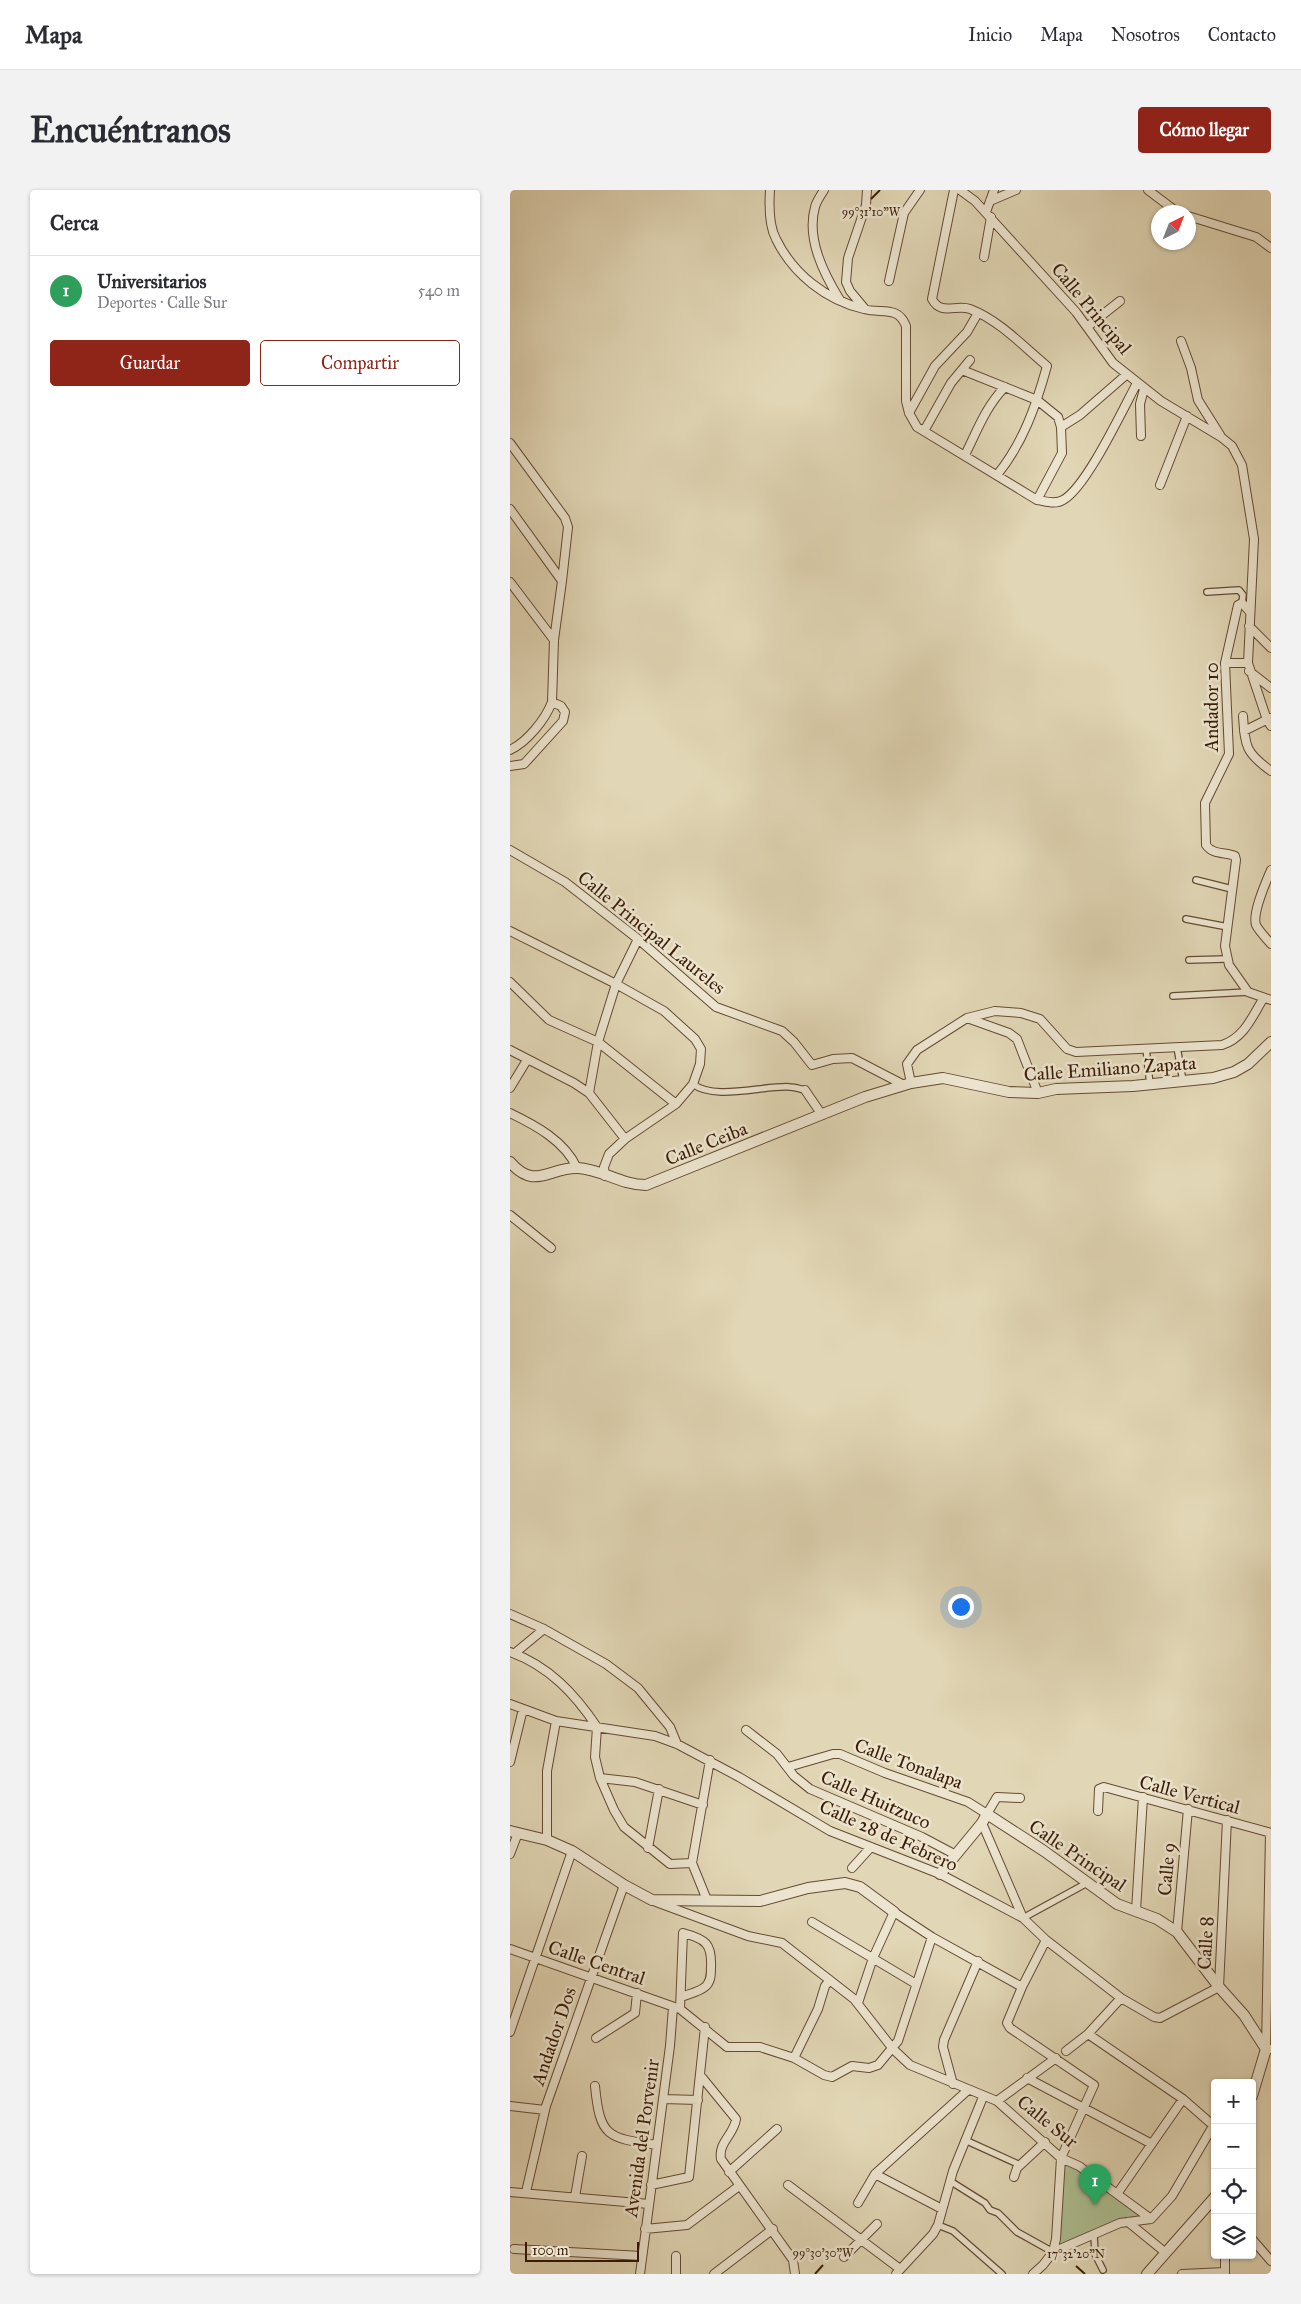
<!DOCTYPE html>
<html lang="es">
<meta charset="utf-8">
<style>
:root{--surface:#fff;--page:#f2f2f3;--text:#2b2b33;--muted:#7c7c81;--line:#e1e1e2;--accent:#8f2418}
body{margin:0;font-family:"IM FELL Great Primer",serif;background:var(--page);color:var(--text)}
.controls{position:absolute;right:15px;bottom:15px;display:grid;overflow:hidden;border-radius:5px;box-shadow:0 1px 4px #0004}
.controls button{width:45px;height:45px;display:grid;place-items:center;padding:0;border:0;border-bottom:1px solid var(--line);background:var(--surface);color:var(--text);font:25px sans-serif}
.compass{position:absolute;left:641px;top:15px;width:45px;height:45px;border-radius:50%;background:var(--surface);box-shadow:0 1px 4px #0004;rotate:42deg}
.scale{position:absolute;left:15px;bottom:12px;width:114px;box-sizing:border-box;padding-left:5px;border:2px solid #3b1d06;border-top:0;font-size:14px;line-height:18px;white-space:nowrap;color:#3b1d06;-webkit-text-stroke:4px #ece4cf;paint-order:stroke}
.you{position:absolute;left:450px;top:1416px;width:18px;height:18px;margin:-12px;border:4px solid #fff;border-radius:50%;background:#1a73e8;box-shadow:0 0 0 8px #1a73e833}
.badge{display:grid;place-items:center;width:32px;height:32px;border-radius:50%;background:var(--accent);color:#fff;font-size:16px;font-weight:700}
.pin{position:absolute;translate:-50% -41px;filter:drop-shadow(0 1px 2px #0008)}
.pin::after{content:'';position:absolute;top:26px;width:18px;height:15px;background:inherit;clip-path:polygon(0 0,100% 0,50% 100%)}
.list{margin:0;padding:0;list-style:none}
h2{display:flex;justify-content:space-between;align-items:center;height:65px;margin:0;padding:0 20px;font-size:21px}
h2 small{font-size:16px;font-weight:400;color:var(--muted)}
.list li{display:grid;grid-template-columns:32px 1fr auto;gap:15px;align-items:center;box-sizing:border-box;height:70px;padding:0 20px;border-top:1px solid var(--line)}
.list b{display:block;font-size:19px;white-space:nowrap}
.list p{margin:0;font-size:16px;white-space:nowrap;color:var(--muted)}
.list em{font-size:16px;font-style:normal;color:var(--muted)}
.actions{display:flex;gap:10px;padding:15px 20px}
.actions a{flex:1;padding:11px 0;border:1px solid var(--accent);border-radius:5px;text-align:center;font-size:18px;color:var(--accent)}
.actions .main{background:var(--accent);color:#fff}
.icon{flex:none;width:28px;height:28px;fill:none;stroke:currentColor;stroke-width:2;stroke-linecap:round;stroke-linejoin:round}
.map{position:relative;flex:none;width:761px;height:2084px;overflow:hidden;border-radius:5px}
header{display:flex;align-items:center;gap:30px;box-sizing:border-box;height:70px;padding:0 25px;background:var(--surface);border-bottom:1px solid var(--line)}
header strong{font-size:24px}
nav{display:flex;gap:28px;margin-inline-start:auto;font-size:18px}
.intro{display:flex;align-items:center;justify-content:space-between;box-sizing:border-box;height:120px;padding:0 30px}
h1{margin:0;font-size:35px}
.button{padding:12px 22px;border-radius:5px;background:var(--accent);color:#fff;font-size:18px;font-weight:700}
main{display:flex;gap:30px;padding:0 30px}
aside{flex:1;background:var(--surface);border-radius:5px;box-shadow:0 1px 4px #0004}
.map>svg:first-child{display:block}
.green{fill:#adbf92;stroke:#746e4c}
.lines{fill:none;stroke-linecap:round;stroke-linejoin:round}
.pedestrian-casing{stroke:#644b32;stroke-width:8}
.minor-casing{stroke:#644b32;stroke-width:10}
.tertiary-casing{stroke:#644b32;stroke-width:12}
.pedestrian{stroke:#ece4cf;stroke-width:5.5}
.minor{stroke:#ece4cf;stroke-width:8}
.tertiary{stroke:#ece4cf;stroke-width:10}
.ticks{fill:none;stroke:#3b1d06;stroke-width:2}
.labels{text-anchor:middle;stroke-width:5;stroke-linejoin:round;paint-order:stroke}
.street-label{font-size:19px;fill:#3b1d06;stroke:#ece4cf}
.ticks-label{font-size:12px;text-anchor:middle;fill:#3b1d06;stroke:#ece4cf;stroke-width:5;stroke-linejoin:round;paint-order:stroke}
</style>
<header>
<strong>Mapa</strong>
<nav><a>Inicio</a><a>Mapa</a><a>Nosotros</a><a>Contacto</a></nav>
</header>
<div class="intro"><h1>Encuéntranos</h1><a class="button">Cómo llegar</a></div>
<main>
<aside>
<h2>Cerca<small></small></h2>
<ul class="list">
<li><span class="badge" style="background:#2e9e5b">1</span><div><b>Universitarios</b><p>Deportes · Calle Sur</p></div><em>540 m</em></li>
</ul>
<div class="actions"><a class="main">Guardar</a><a>Compartir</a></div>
</aside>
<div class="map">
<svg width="761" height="2084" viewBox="0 0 761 2084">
<rect width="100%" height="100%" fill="#e1d6b5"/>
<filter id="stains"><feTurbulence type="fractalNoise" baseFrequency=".004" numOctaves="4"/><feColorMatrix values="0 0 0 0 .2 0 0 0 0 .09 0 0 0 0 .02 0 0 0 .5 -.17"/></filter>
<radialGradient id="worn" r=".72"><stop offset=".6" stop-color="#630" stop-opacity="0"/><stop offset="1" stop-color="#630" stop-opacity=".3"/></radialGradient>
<!-- green -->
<path class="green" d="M553,1971L571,1979L637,2028L614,2029L547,2057Z"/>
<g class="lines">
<defs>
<path id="pedestrian" d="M697,402L729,400L733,405L732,413
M686,690L722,699
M676,729L718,737
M679,770L716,769
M663,806L738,802
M667,857L673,891
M636,858L640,895
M183,894C204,911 254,895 280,897C285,897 290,899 295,900
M513,1728L577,1693
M455,1950L510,1975
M440,1991L475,2013L480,2020L488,2023L507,2042L543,2062
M428,2035L443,2041L492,2084
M584,2045L585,2064L593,2080"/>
<path id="minor" d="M260,0C259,15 259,36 266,49C283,84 316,110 354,119C371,124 388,115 396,136V211L399,223L407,237L527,310C535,311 545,315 553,310C576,298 613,219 627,193
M314,0C311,5 306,12 305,17C296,49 314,84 330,110
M444,0L422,109C431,126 446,114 460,119C489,130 514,157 537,176C526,216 513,253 487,285
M450,0L465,11L566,122L603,173L651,211L711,247L722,256L732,275L744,349L738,473L757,530L761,536
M638,0L667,22
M480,11L506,0
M476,22L484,0
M678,26L746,47L761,58
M474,67L481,27
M379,91L394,23L410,0
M355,119L340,101L336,92L338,68L356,15L357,0
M577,137L610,111
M671,151L681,178L688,210L710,245
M452,180L527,210L548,227L551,237L552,263L527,310
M399,223L425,176L457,142L468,123
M551,237L570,225L616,185
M414,241L441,193L460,170
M631,246L630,214L634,199
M0,253L55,328L58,337L52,391
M455,265C467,241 476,216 495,197
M650,295L677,226
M0,319L52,391L44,450L42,512C35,530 17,552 0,560
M0,392L44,450
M740,422L732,413L728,415L715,473L719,564L695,613L696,655C703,665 715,662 725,666L726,670L715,756L719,775L738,802L761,810
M739,436L761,458
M715,473H738
M739,481L761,498
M733,526C735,557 736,563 761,581
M734,541L760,528
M0,576L14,574L53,531L55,522L51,516L42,512
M0,660L55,692L128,749L206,817L272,841L284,852L302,875L323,869L342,868L394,895
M761,680C756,692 742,723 746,735C749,741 756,748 761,754
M0,741L106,794L154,821L185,849L191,859L190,874L183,894L166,914L115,949L99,964L94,977L95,986
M0,792L39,830L88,852L166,914
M457,828L499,843L507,849L528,903
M0,860L64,893L79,903L115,949
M401,893L397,874L407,860L457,828L485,821L511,823L530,829L557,859L566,862L712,855C734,848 742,827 753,809
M0,898L17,870
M295,900L312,925
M79,903L88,852L106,794L128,749
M0,923C25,935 55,951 67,978
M0,1025L41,1058
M0,1424L34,1439L96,1474L128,1498L160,1537L167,1554
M0,1462C39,1476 65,1504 87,1537
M5,1463L34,1439
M0,1514L46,1531L145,1546L167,1554L229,1587L320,1641L430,1684L513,1728L536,1750L611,1808L644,1827L650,1828L709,1797L717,1630
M87,1537L85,1567L90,1588L104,1620L114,1637L160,1674L182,1673
M236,1540L267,1564L284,1586L300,1599L412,1647L446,1665
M0,1572L13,1519
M278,1577L323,1564H330L375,1583L458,1612L477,1624L487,1607L510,1608
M90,1588L125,1592L193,1615
M588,1621L589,1599L594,1597L761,1643
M472,1633L513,1728
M760,1643L756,1859H761
M37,1650V1581L46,1531
M138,1658L149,1599
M0,1664L8,1643
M342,1678L361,1657
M197,1710L182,1673L200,1570
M146,1712L238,1746L272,1753L344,1809L383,1859L400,1875L487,1911L551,1968L569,1976L641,2029
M626,1721L633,1607
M302,1732L406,1794
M667,1742L678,1619
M0,1759L170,1819L217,1857H250L284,1868L314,1885L322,1887L342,1876L359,1878L368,1875L388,1851L422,1747
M348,1813L363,1768L384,1722L422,1747L512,1797
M170,1819L173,1743C196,1749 202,1754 201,1777C201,1784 201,1791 196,1796C190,1802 178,1804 171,1807
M0,1842L62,1661
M578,1844L673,1909L705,1937
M86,1848L125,1823L127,1803
M556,1861L578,1844L611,1808
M284,1868L308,1819L315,1796L320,1790
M190,1885L226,1929C224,1945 208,1952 211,1969L283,2070L285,2084
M517,1888L640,1953
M443,1894L433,1857L434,1850L468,1771
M85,1896C90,1947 97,1948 147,1955
M153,1909L188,1910
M487,1911L546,1868
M0,1916L35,1920
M219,1982L267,1939
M365,1984L432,2019
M504,1987L507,1978L535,1952
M141,1995L179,1987L195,1837
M278,1995L390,2079
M0,2002L139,2014
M16,2002L36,1916L114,1695
M607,2004L673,1909
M65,2007L72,1966
M348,2013L365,1984L458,1900
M618,2032L656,2063
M135,2039L177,2035L229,1996
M742,2049L761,2071
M4,2059L132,2066
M543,2062L610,2033L641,2029L662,2006L703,1936
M715,2065V2084
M334,2067L367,2034
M130,2084L160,1856L163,1817
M166,2084V2066
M204,2084L263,2039
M386,2084L423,2044L428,2035L443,1981L473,1907
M523,2084L533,2075L543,2062L546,2049L551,1968L584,1895L500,1838L497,1833L512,1797L536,1750
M672,2084L715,2082"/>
<path id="tertiary" d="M0,972C25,1001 39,977 68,978C91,979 111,995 136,995L355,907L401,893L433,888L499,902L528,903L546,899L623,896L703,888L724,882L738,874L761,852
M0,1641L37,1650L62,1661L114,1695L142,1710L250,1711L298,1698L335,1693L350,1697L384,1722
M430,1684L472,1633L477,1624L534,1661L607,1714L647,1729L667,1742L709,1797L734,1825L756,1859L742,1906
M637,2084L705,2007"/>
</defs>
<!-- pedestrian casing -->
<use href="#pedestrian" class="pedestrian-casing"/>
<!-- minor casing -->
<use href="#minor" class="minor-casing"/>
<!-- tertiary casing -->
<use href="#tertiary" class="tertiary-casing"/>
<!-- pedestrian -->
<use href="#pedestrian" class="pedestrian"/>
<!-- minor -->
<use href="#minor" class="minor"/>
<!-- tertiary -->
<use href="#tertiary" class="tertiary"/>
</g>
<!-- ticks -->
<path class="ticks" d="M361,9L370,0M566,2076L575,2084M305,2084L313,2075"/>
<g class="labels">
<!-- street labels -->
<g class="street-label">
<text transform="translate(582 118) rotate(50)" y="7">Calle Principal</text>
<text transform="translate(701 517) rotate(-90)" y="7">Andador 10</text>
<text transform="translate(142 742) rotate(39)" y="7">Calle Principal Laureles</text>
<text transform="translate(600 878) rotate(-4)" y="7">Calle Emiliano Zapata</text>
<text transform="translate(196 953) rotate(-22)" y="7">Calle Ceiba</text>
<text transform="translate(399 1573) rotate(20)" y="7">Calle Tonalapa</text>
<text transform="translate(680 1604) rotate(15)" y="7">Calle Vertical</text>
<text transform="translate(366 1609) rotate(24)" y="7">Calle Huitzuco</text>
<text transform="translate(379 1645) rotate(24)" y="7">Calle 28 de Febrero</text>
<text transform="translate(568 1665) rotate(34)" y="7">Calle Principal</text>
<text transform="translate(656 1679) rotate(-85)" y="7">Calle 9</text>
<text transform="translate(695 1753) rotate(-87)" y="7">Calle 8</text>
<text transform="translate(87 1772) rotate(19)" y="7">Calle Central</text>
<text transform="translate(43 1846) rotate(-71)" y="7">Andador Dos</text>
<text transform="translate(538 1931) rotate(39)" y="7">Calle Sur</text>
<text transform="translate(131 1948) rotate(-82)" y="7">Avenida del Porvenir</text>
</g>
</g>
<g class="ticks-label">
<text x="361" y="26">99°31'10"W</text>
<text x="313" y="2067">99°30'30"W</text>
<text x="566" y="2068">17°32'20"N</text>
</g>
<rect width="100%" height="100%" filter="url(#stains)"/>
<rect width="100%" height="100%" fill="url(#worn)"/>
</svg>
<div class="controls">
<button>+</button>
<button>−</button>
<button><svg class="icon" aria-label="locate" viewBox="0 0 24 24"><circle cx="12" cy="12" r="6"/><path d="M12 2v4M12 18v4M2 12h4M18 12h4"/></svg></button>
<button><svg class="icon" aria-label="layers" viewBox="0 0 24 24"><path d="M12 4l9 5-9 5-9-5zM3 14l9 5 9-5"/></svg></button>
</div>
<svg class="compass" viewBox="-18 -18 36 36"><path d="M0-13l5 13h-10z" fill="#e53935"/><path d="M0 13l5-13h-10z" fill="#7c7c81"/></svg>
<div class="scale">100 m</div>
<div class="you"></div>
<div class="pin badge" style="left:585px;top:2015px;background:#2e9e5b">1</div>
</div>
</main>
